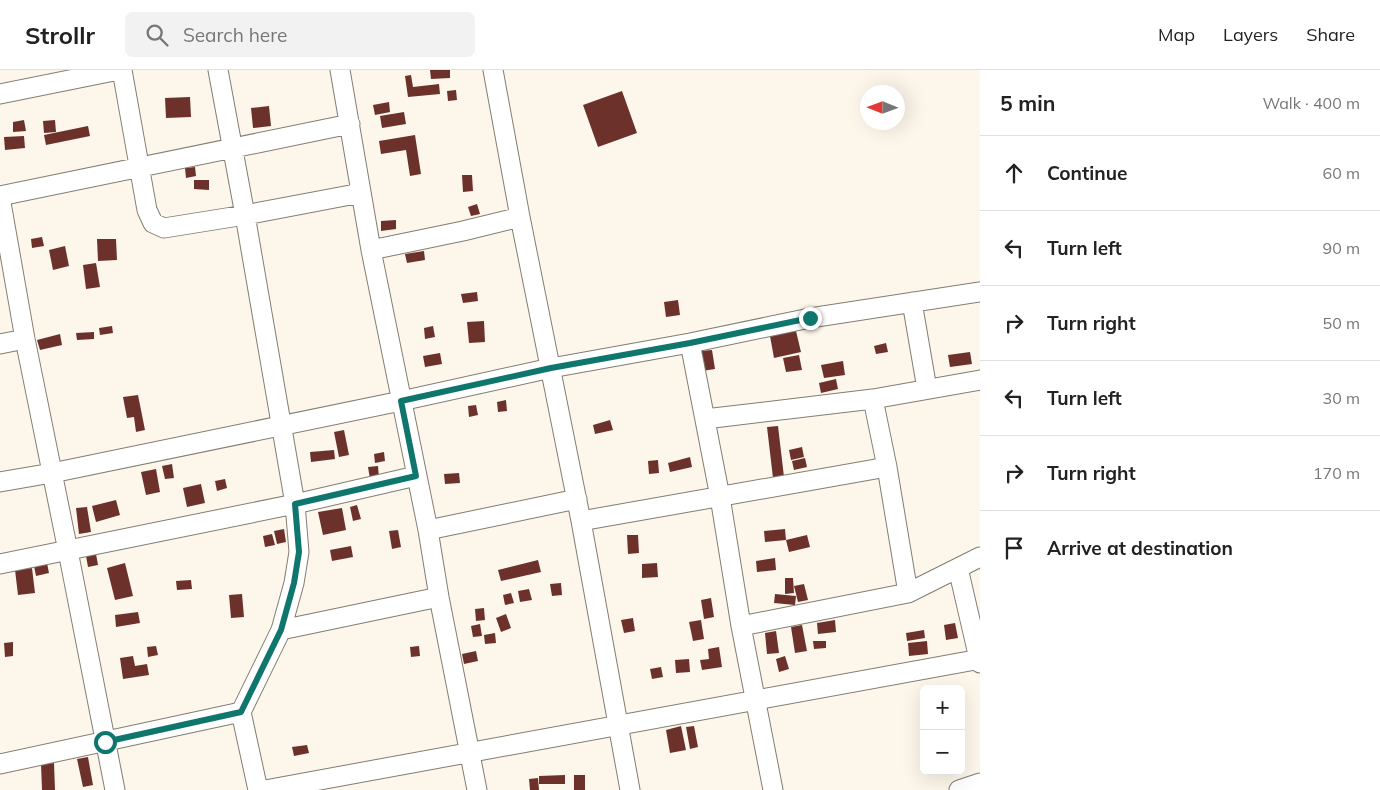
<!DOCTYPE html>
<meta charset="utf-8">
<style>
:root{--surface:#fff;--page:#f2f2f2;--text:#222;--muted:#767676;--line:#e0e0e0}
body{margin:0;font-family:Mulish,sans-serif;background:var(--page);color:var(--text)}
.controls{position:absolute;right:15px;bottom:15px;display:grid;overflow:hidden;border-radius:8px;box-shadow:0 5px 20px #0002}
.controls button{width:45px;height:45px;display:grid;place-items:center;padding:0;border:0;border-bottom:1px solid var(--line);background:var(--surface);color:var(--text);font:25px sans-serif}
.compass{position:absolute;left:860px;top:15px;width:45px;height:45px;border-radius:50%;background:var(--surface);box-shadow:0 5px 20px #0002;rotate:271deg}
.stop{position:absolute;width:15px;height:15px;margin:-11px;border:4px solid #0f766e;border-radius:50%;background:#fff}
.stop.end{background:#0f766e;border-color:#fff;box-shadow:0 1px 5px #0008}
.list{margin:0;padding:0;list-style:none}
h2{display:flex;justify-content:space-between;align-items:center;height:65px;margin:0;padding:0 20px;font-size:21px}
h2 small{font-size:16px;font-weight:400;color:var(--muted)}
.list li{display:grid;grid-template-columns:32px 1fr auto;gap:15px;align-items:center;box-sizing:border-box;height:75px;padding:0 20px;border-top:1px solid var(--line)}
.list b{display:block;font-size:19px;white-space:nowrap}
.list em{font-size:16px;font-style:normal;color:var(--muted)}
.icon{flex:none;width:28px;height:28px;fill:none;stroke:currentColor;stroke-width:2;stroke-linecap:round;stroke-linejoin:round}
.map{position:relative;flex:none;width:980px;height:720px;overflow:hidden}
header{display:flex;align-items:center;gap:30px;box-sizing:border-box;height:70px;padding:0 25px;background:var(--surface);border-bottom:1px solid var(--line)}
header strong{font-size:24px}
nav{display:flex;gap:28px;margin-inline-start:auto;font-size:18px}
.search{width:350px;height:45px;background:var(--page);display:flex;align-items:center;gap:12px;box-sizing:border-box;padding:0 18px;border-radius:8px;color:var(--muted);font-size:19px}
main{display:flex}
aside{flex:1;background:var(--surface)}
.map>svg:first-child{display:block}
.building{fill:#6d312c}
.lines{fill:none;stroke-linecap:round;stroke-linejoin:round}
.minor-casing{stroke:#837d72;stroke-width:21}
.minor{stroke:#fff;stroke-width:19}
.route{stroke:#0f766e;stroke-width:6}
</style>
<header>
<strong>Strollr</strong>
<div class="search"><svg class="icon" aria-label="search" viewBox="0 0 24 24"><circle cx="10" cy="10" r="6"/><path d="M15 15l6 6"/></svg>Search here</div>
<nav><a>Map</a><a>Layers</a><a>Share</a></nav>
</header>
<main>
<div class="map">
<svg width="980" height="720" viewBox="0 0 980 720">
<rect width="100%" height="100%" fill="#fdf7eb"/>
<!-- building -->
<path class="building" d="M430,0H450V8L431,9Z
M411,5L413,17L439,14L440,24L408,27L405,6Z
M456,20L457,30L448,31L447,21Z
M622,21L637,63L598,77L583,35Z
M190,27L191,47L166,48L165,28Z
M389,32L390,42L375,45L373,35Z
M269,36L271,56L253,58L251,38Z
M404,42L406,54L382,58L380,46Z
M24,50L26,61L13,62V52Z
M55,50L56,62L44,63L43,51Z
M88,56L90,66L46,75L44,65Z
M415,65L421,104L410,106L406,80L381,84L379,71Z
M24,66L25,78L5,80L4,67Z
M195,97L196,106L186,108L185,98Z
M462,105H472L473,121L463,122Z
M194,110H209V120L194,119Z
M477,134L480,144L471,146L468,137Z
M396,150V159L381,161V151Z
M42,167L44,176L32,178L31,169Z
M97,169H116L117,190L98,191Z
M65,176L69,196L53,200L49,180Z
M424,181L425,190L407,193L405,184Z
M96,193L100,217L86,219L83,195Z
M477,222L478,231L463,233L461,224Z
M678,230L680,245L666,247L664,232Z
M484,251L485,272L469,273L467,252Z
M112,256L113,263L100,265L99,258Z
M433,256L435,267L425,269L424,258Z
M796,261L801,282L774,288L770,266Z
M94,262V269L77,270L76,263Z
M60,264L62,275L40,280L37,270Z
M886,273L888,282L876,284L874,276Z
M712,280L715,299L702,301L700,281Z
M970,282L972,294L950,297L948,285Z
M440,283L442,294L425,297L423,286Z
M799,285L802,300L786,302L783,288Z
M843,291L845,305L824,308L821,295Z
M836,309L838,319L821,323L819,313Z
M138,325L145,360L136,362L134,347L127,348L123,327Z
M506,330L507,341L498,342L497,332Z
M476,335L478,345L469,347L468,336Z
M610,350L613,360L595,364L593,355Z
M778,356L784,407L773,408L767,357Z
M344,360L349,385L339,387L334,362Z
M802,377L804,387L791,390L789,380Z
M334,380L335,389L311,392L310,382Z
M384,382L385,391L375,393L374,384Z
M690,387L692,397L670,402L668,393Z
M805,388L807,397L794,400L792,391Z
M658,390L659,403L649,404L648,391Z
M172,394L174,408L165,409L162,396Z
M378,396L379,408L370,409L368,397Z
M156,399L160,422L146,425L141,402Z
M459,403L460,413L445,414L444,404Z
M225,409L227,418L217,421L215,411Z
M201,414L205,433L187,437L183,418Z
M116,430L120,445L96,452L92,436Z
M357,435L361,449L353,451L350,437Z
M87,437L91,462L79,464L76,438Z
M342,438L346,460L323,465L318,442Z
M284,459L286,472L277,474L274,461Z
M785,459L786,470L765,472L764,461Z
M398,460L401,477L392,479L389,461Z
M272,464L275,475L265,477L263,466Z
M627,465H638L639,483L628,484Z
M807,465L810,477L789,482L786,470Z
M351,476L353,487L332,491L330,480Z
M96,484L98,495L88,497L86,486Z
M775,488L776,500L757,502L756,491Z
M538,490L541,502L501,511L498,500Z
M47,493L49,503L36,506L34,496Z
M125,493L133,526L115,530L107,498Z
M657,493L658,507L642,508V494Z
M32,498L35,523L18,525L15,500Z
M785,508H793L794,523L785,524Z
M191,510L192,519L177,520L176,511Z
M561,513L562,525L552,526L550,514Z
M804,514L808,530L798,532L794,516Z
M529,519L532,530L520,532L518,521Z
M511,523L514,533L505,535L503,525Z
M242,524L244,547L231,548L229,525Z
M775,524L796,526L795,535L774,533Z
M711,528L714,547L704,549L701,530Z
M484,538L485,550L476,551L475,539Z
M138,542L140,553L116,557L115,545Z
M506,544L511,558L501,562L496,548Z
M633,548L635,561L624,563L621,550Z
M701,550L704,569L693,571L689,552Z
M835,550L836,562L818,564L817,553Z
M955,553L958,568L946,570L944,555Z
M480,554L482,566L473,567L471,556Z
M802,555L807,581L795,583L791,557Z
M924,560L925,568L907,571L906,563Z
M776,561L779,583L767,584L765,563Z
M495,563L496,573L485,574L484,565Z
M813,571H826V578L814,579Z
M927,571L928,584L909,586L908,573Z
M13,572V586L5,587L4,573Z
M156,576L158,585L148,587L147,577Z
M419,576L420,586L411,587L410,577Z
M719,577L722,597L702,600L700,590L709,589L708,579Z
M476,581L478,591L464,594L462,584Z
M133,586L135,596L147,594L149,605L123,609L120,588Z
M785,586L789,599L779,602L776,589Z
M689,589L690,602L676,603L675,590Z
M661,597L663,607L652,609L650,599Z
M681,656L686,680L670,683L666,660Z
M694,656L698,677L690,679L686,657Z
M307,675L309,683L294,686L292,677Z
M88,687L93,715L83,717L77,689Z
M54,693L55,720H42L41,694Z
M565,705V714H539V706Z
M574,705H585V720H574Z
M538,708L539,720H530L529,709Z"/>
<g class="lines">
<defs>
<path id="minor" d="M122,0L147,140L153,153L164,158L245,145L361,123
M218,0L245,145L295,434L299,482L294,513L281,560
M340,0L371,180L428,460L439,527L477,720
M493,0L520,147L581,451L630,720
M0,24L119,0
M0,126L350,54
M0,127L25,269L68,481L115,720
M371,180L463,161L520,147
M912,232L927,319
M690,273L720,427L741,556L773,720
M0,274L25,269
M873,329L887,397L908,523
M705,349L873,329L980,310
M0,412L52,403L401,331L551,298L690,273L810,248L980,222
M581,451L887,397
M428,460L577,429
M0,494L295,434L416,406
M958,498L980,593
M741,556L908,523L980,487
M0,694L241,642
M258,720L241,642L281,560L439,527
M265,720L980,589
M959,720L980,713"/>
</defs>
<!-- minor casing -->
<use href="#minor" class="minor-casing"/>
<!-- minor -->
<use href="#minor" class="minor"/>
</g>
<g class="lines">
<!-- route -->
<path class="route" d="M105,672L241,642L281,560L294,513L299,482L295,434L416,406L401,331L551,298L690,273L810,248"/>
</g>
</svg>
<div class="controls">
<button>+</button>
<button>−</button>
</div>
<svg class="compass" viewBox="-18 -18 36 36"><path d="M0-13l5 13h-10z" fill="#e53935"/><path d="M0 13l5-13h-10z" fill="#767676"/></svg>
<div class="stop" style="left:105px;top:672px"></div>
<div class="stop end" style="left:810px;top:248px"></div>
</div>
<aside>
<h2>5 min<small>Walk · 400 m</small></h2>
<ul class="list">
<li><svg class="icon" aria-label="ahead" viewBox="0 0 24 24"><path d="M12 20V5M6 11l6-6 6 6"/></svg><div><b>Continue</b></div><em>60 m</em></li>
<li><svg class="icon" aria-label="left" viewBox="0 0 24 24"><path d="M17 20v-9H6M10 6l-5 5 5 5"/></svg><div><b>Turn left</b></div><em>90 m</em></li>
<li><svg class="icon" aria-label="right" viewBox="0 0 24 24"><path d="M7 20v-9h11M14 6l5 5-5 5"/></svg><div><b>Turn right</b></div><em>50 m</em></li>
<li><svg class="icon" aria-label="left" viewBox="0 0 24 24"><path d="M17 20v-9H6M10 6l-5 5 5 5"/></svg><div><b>Turn left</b></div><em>30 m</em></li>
<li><svg class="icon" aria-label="right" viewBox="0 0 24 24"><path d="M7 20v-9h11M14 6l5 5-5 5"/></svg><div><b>Turn right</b></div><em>170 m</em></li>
<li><svg class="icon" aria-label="arrive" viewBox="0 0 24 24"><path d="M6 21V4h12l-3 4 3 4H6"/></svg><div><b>Arrive at destination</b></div></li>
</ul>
</aside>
</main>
